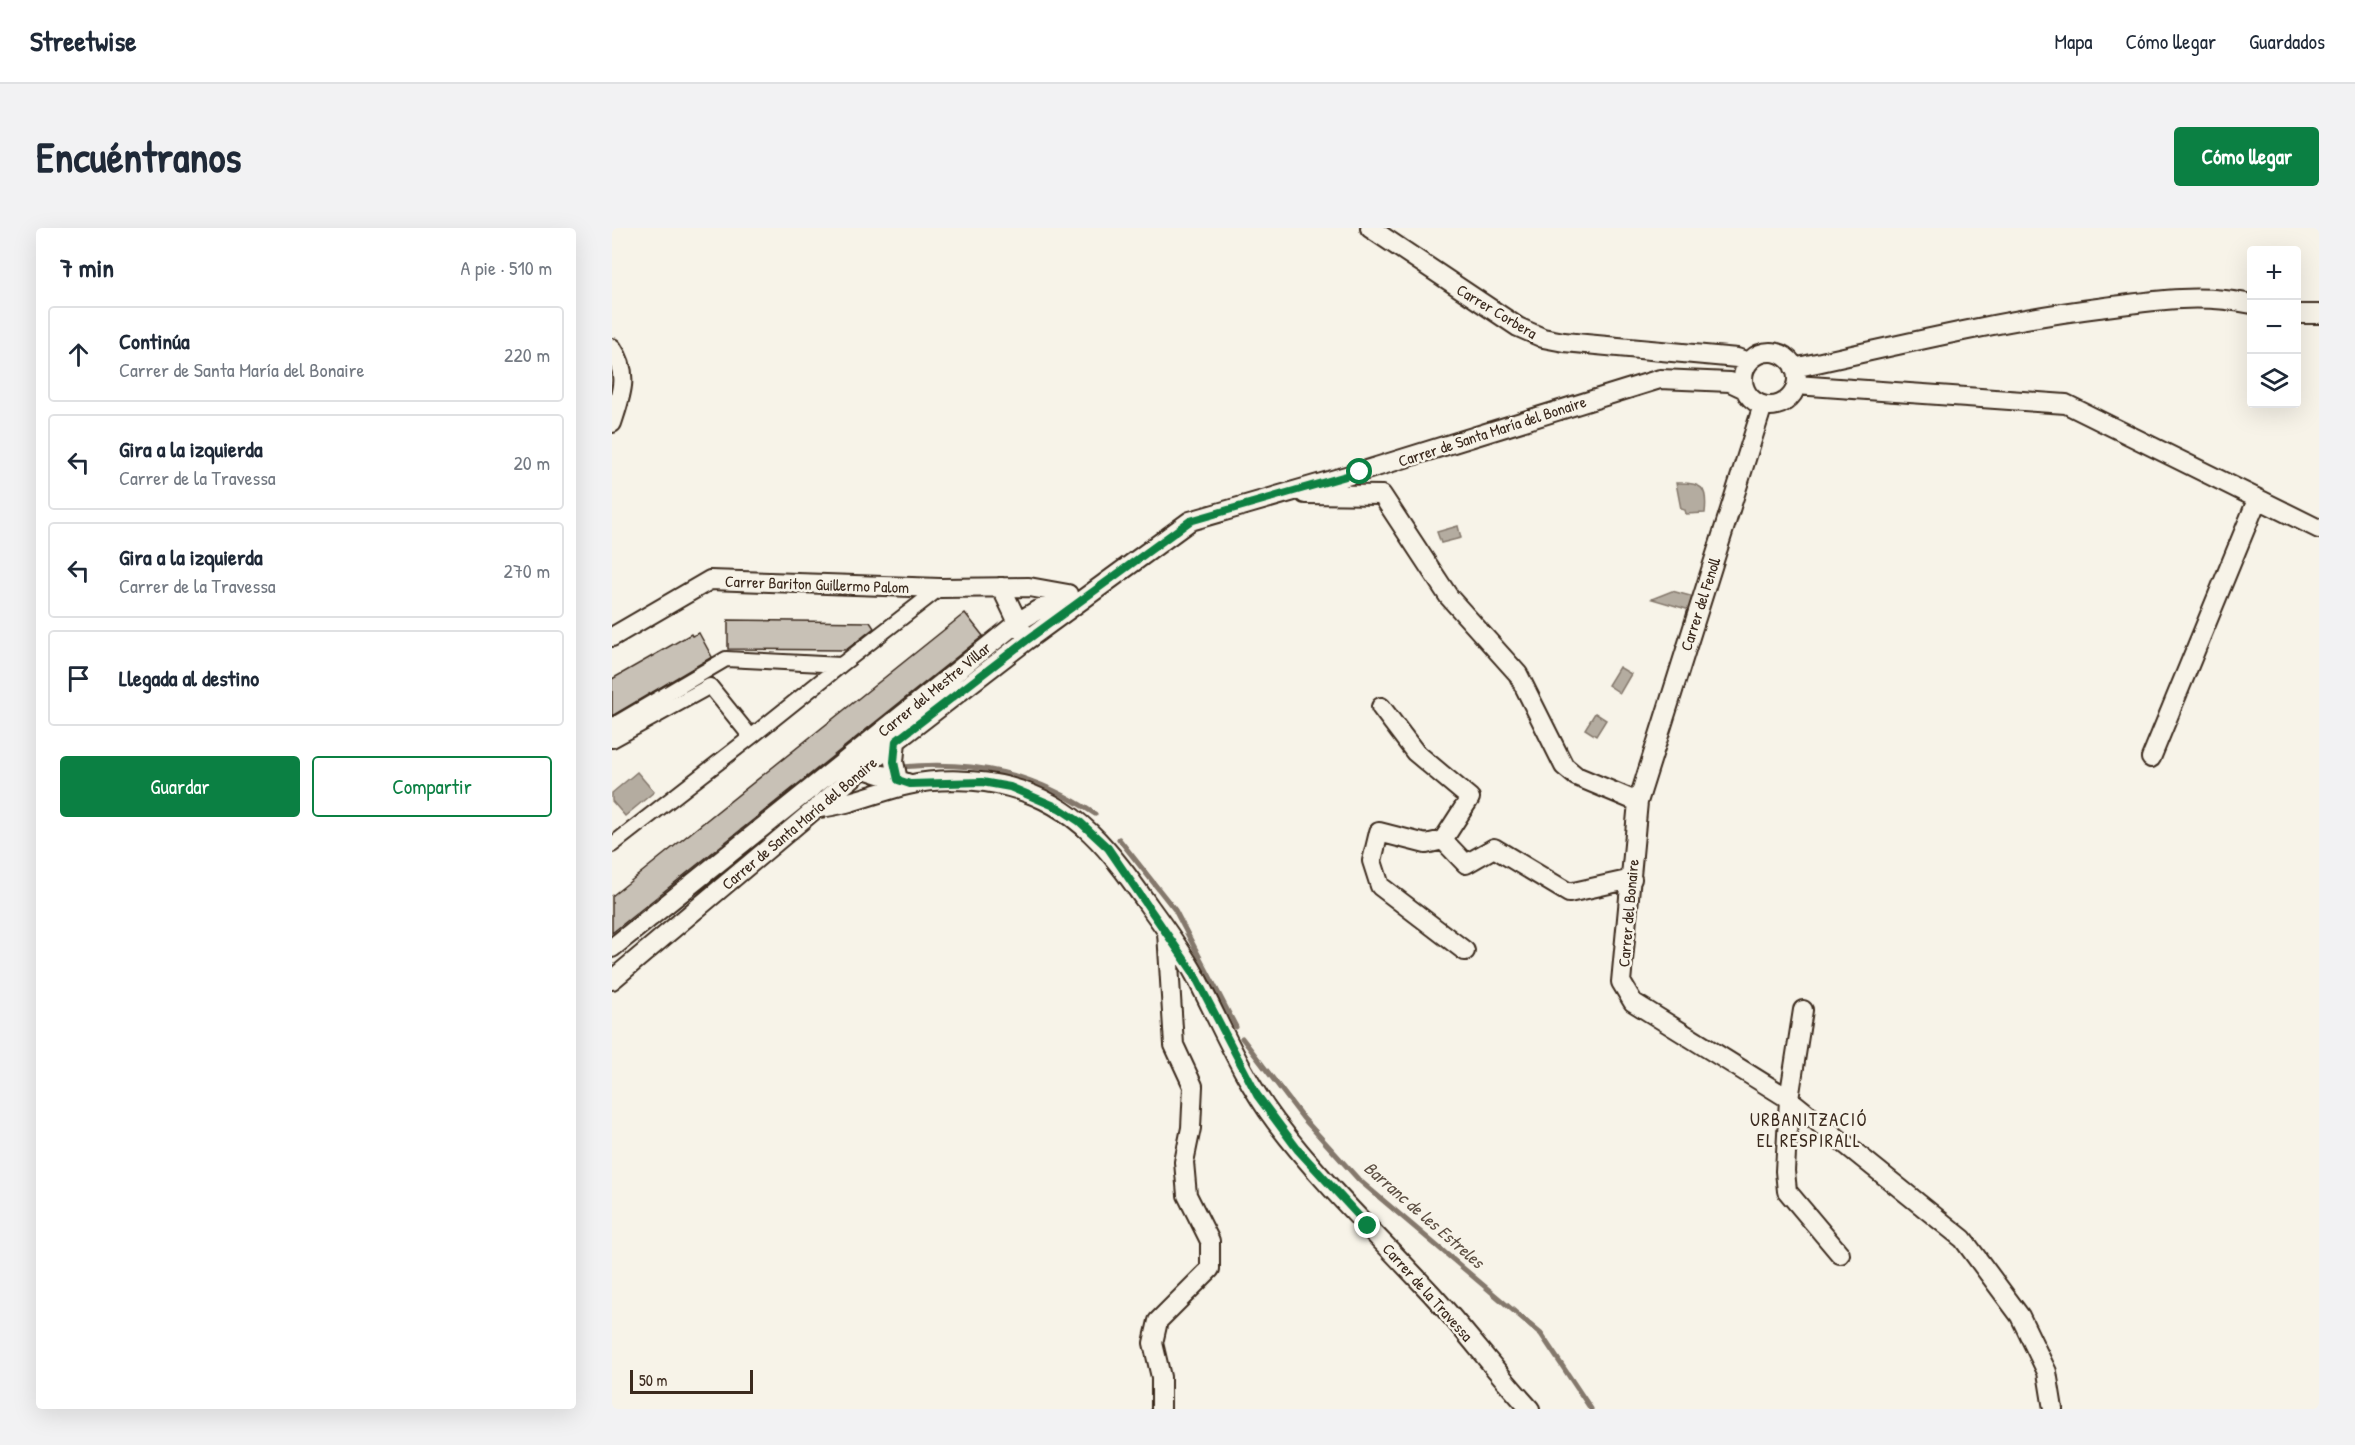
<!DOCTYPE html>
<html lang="es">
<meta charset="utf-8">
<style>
:root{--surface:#fff;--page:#f2f2f3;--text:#1f2937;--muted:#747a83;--line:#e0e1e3;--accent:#0b8043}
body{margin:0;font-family:"Patrick Hand",sans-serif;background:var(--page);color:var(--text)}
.controls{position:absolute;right:18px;top:18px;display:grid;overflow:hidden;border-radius:6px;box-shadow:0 6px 24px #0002}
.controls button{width:54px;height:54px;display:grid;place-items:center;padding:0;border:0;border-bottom:2px solid var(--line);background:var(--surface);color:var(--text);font:30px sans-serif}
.scale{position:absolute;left:18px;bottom:15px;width:123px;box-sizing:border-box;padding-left:6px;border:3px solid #3b2a1e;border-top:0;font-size:16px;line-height:21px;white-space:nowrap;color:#3b2a1e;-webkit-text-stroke:4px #f7f3e8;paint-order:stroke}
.stop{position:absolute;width:18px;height:18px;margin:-14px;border:4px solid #0b8043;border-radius:50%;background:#fff}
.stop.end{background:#0b8043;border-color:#fff;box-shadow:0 2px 6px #0008}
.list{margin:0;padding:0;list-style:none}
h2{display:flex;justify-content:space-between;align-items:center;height:78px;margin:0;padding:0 24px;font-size:26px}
h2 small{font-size:20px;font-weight:400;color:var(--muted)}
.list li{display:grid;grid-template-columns:39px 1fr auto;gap:18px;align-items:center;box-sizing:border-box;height:96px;margin:0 12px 12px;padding:0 12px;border:2px solid var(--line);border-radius:6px}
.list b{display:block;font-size:22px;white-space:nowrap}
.list p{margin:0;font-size:20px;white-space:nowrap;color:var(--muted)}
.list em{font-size:20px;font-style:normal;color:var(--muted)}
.actions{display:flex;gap:12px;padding:18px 24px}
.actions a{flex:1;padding:14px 0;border:2px solid var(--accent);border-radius:6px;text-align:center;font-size:21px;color:var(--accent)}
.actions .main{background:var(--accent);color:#fff}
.icon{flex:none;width:33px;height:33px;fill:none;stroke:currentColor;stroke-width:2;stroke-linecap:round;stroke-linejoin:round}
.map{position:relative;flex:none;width:1707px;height:1181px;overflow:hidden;border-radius:6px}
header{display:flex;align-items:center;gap:36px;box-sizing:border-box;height:84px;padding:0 30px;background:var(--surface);border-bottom:2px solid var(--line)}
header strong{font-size:28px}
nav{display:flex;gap:33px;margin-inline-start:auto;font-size:21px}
.intro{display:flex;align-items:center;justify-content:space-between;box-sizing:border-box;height:144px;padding:0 36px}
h1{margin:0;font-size:42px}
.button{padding:15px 27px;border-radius:6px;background:var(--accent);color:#fff;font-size:21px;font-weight:700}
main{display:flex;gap:36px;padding:0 36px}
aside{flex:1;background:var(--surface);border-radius:6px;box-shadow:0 6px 24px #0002}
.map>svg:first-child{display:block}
.water{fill:#b4aca0;stroke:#84786c;stroke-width:1.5}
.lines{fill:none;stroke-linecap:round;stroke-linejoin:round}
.stream{stroke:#84786c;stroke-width:5}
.building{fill:#c8c1b6;stroke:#3b2a1e;stroke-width:1.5}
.pedestrian-casing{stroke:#3b2a1e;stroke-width:18}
.minor-casing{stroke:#3b2a1e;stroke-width:22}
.pedestrian{stroke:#f7f3e8;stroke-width:14}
.minor{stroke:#f7f3e8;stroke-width:18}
.route{stroke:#0b8043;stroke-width:8}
.labels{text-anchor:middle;stroke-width:5;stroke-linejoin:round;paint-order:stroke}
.street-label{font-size:16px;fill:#3b2a1e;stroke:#f7f3e8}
.neighbourhood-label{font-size:18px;letter-spacing:1.5px;fill:#3b2a1e;stroke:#f7f3e8}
.water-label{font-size:18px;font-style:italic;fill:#5f5145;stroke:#f7f3e8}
</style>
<header>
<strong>Streetwise</strong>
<nav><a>Mapa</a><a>Cómo llegar</a><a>Guardados</a></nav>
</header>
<div class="intro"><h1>Encuéntranos</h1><a class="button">Cómo llegar</a></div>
<main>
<aside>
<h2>7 min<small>A pie · 510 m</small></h2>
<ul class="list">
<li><svg class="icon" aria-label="ahead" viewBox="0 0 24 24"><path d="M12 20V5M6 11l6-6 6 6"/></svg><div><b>Continúa</b><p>Carrer de Santa María del Bonaire</p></div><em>220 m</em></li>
<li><svg class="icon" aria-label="left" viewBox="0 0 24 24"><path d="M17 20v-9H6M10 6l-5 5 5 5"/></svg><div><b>Gira a la izquierda</b><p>Carrer de la Travessa</p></div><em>20 m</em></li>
<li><svg class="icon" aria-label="left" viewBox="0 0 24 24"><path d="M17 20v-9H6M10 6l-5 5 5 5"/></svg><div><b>Gira a la izquierda</b><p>Carrer de la Travessa</p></div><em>270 m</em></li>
<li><svg class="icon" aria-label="arrive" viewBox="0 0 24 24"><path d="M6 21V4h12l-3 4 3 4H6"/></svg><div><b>Llegada al destino</b></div></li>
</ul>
<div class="actions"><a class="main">Guardar</a><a>Compartir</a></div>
</aside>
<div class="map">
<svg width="1707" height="1181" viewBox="0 0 1707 1181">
<rect width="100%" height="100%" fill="#f7f3e8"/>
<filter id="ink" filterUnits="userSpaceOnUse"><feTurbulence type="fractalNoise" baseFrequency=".0167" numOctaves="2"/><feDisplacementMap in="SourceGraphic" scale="12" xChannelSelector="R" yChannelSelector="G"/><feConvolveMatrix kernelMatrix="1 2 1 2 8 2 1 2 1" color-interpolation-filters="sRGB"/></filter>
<g filter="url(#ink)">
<!-- water -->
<path class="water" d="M1064,255C1090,254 1096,259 1093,285L1074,286L1073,282L1069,281Z
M846,298L849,310L829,315L825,304Z
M1060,363L1082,369L1078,382L1040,371Z
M1007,439L1019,446L1008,465L996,457Z
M983,485L994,492L984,508L973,501Z
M25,544L42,564L13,588L0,573V565Z"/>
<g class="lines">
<!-- stream -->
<path class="stream" d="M289,539C363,532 421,545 483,586
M507,611L563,682L624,799
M630,810L691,890L747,952L929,1106L979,1181"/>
</g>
<!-- building -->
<path class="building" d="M353,385L371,408L0,705V668Z
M116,392L258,394L262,400L234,422L116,421Z
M87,405L100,429L0,488V451L79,406L80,408Z"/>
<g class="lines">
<defs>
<path id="pedestrian" d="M229,437L328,360
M0,498L114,431L229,437L139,509
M0,512L98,458L139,509L0,617"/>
<path id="minor" d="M758,0L906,99L931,110L952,114L1125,130L1136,134
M1684,86H1707
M0,120C18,146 9,167 0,195
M1131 151a27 27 0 1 1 54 0a27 27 0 1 1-54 0Z
M1182,140C1283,118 1384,93 1486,80C1539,73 1586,65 1640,76
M1184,157L1454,176L1707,301
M1151,177L1026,574L1009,754L1021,774L1177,871L1351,1011L1408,1088L1435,1144L1441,1181
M693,266L770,267L837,369L906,446L952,538L964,548L1026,574
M389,359L410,403
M0,409L98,352L328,360L417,359L456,366
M769,479L803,524L858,570L831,612
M284,513L282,534L286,552L298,556
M1539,530L1645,272
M252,541L286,552
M207,580C238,577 265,564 296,557C326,550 368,551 397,559C466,577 499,624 537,678C553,700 570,723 583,747C609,797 630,849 664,894C709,954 764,1006 815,1061C851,1099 882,1142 918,1181
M0,720L406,394L452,366
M853,723L768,658L760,633L767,604L814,616L831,612L854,636L882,620L957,665L1020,651
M0,752L284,513L415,412L578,293L748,244L1048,151L1118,154L1133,161
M1191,782L1177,871L1173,943L1175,963L1228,1026
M549,1181V1149L541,1115L546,1093L598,1041V1013L575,967L572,934L579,900L581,858L562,817L555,704"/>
</defs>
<!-- pedestrian casing -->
<use href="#pedestrian" class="pedestrian-casing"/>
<!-- minor casing -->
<use href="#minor" class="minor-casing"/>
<!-- pedestrian -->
<use href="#pedestrian" class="pedestrian"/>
<!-- minor -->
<use href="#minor" class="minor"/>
</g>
</g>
<g class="lines" filter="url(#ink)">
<!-- route -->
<path class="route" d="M748,244L578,293L415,412L284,513L282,534L286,552L298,556L370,554L398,559L447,580L468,594L496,620L581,744L645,867L686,922L756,998"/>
</g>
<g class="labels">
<!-- street labels -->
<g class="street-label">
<text transform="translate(885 83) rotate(31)" y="6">Carrer Corbera</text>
<text transform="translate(880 203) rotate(-18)" y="6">Carrer de Santa María del Bonaire</text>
<text transform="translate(205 356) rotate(2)" y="6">Carrer Bariton Guillermo Palom</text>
<text transform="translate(1088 376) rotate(-72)" y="6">Carrer del Fenoll</text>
<text transform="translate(322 461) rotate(-39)" y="6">Carrer del Mestre Villar</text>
<text transform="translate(187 595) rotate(-40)" y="6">Carrer de Santa María del Bonaire</text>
<text transform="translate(1016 685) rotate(-85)" y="6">Carrer del Bonaire</text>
<text transform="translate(816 1064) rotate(48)" y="6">Carrer de la Travessa</text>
</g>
<!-- neighbourhood labels -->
<g class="neighbourhood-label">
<text x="1197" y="898">URBANITZACIÓ<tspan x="1197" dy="21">EL RESPIRALL</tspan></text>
</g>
<!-- water labels -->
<g class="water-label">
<text transform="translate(812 987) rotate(41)" y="6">Barranc de les Estreles</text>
</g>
</g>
</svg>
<div class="controls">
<button>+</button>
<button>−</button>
<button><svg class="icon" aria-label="layers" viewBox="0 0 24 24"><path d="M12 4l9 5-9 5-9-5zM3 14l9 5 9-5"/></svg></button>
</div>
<div class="scale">50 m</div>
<div class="stop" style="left:748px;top:244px"></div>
<div class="stop end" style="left:756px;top:998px"></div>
</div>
</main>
